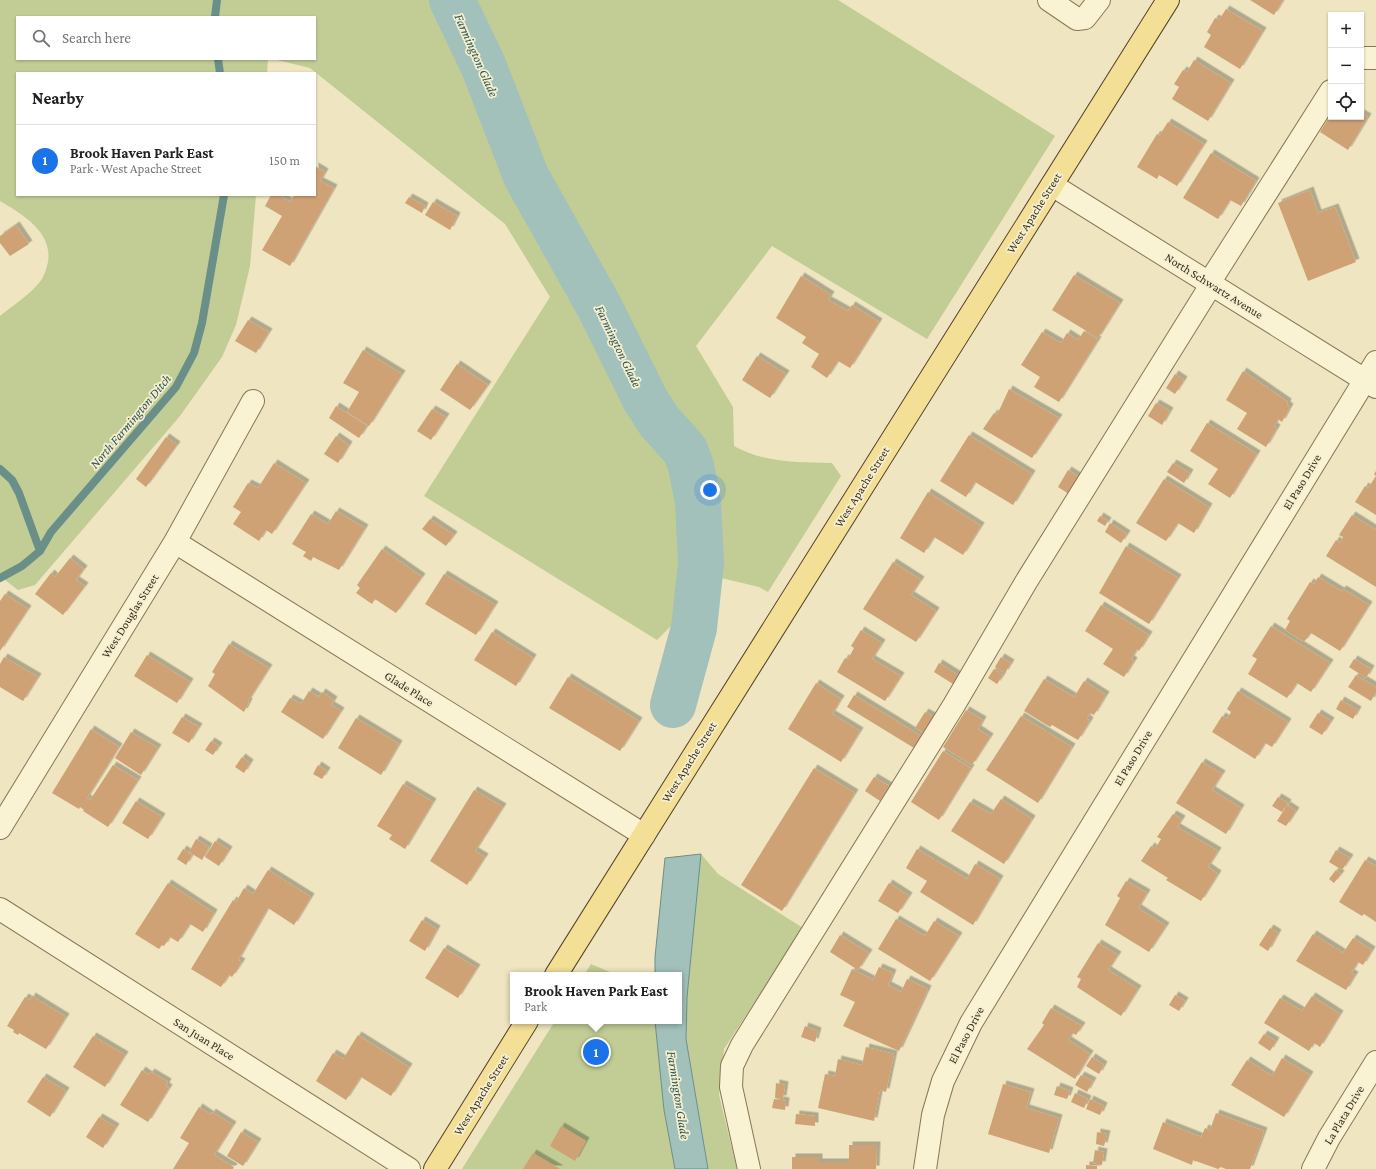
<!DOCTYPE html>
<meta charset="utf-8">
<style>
:root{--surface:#fff;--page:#f2f2f2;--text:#222;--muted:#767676;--line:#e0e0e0;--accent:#1a73e8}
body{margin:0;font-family:"Crimson Pro",serif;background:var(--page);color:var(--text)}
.controls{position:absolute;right:12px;top:12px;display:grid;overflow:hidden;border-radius:0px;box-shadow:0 1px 3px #0004}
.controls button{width:36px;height:36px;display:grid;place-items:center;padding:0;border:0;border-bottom:1px solid var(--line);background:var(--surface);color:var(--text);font:20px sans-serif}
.you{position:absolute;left:710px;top:490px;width:14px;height:14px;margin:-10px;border:3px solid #fff;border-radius:50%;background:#1a73e8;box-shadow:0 0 0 6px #1a73e833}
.badge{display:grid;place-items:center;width:26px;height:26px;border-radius:50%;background:var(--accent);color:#fff;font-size:13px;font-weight:700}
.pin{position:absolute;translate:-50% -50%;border:2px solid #fff;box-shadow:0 1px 4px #0006}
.popup{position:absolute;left:510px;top:972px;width:172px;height:52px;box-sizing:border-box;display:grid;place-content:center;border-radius:0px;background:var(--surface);filter:drop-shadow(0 1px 3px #0005);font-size:13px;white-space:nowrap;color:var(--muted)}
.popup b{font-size:15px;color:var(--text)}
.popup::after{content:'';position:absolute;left:50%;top:100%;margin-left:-8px;border:8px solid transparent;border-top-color:var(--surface)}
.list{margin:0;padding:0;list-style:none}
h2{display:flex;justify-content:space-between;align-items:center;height:52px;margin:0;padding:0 16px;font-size:17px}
h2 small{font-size:13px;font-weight:400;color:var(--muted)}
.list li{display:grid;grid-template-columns:26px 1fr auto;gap:12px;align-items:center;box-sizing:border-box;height:72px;padding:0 16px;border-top:1px solid var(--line)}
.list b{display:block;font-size:15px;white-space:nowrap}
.list p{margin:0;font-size:13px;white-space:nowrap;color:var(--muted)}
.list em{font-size:13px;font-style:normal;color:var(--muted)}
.icon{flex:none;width:22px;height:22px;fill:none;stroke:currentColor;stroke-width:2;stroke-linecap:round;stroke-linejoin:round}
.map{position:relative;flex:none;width:1376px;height:1169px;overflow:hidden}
.search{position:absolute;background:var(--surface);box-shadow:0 1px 3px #0004;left:16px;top:16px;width:300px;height:44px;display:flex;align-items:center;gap:10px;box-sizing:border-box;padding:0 14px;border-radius:0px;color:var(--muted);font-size:15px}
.panel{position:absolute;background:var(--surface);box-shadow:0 1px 3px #0004;left:16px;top:72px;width:300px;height:124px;border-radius:0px}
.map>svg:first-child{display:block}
.green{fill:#c1cd94}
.sand{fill:#ecde9c}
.water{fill:#a3c1bb;stroke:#6a8f89}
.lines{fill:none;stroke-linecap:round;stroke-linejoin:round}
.stream{stroke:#6a8f89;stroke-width:8}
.river{stroke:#a3c1bb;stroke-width:46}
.building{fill:#cea275;filter:url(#shadow)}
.minor-casing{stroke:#887657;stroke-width:24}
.major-casing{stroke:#55432c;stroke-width:24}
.minor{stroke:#f9f2d3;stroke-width:22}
.major{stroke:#f4df96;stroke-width:22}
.labels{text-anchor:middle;stroke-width:3.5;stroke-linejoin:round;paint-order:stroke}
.street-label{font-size:12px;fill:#372c1c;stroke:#f6efcf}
.water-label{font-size:13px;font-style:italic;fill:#2b5657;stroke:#f6efcf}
</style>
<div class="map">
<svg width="1376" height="1169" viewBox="0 0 1376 1169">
<defs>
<filter id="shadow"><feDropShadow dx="3.5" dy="-3.5" stdDeviation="0" flood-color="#0004"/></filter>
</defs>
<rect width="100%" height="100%" fill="#efe5c0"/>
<!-- green -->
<path class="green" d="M0,0H449L586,294L625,390L665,447L679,470L682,568L677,620L657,640L424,496L550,297L505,224L310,68L273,59H315V17H17V59H268L267,73H17V195H256L250,266L236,325L222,357L180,416L35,585L18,590L0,576V316C12,306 28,296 38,284C44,278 46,270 48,262C53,232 22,214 0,201Z
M457,0H838L1055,136L927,339L772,246L696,346L733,407L734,446C764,463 799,462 832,463L841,476L768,592L759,587L721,578L707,591L706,574L712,548V514L703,453L656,405L643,377L530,173L487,66Z
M701,854L718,874L803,928L724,1049L719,1095L737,1169H708L686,1039L687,997Z
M591,964L617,975H584Z
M555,1021H655L664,1110L675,1169H462Z"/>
<!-- sand -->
<path class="sand" d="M449,0H457L487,66L530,173L624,337L656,405L703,453L712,514V548L706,574L708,616L690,690L689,707L660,710L659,696L677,620L682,568L679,470L665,447L625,390L586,294L521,179L480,68Z"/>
<!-- water -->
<path class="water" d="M701,854L687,997L686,1039L708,1169H675L664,1110L655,1021H679V975H655V957L665,858Z"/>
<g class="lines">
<!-- stream -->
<path class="stream" d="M215,17L217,0
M218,59L220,73
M0,469L12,480L19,493L40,551
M0,578L22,566L40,551L51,532L176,387L194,353L202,323L224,195"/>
<!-- river -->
<path class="river" d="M452,0L483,65L526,176L600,308L645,399L659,421L685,450L691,466L698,502L701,563L694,628L673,705"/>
</g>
<!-- building -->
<path class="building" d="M1250,0H1283L1274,15Z
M1226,9L1263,31L1240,69L1204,47L1211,35L1207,32L1215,18L1219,20Z
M1194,60L1231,83L1208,121L1172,99L1179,87L1174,84L1183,70L1187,72Z
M1361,113L1368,117L1348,150L1320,132L1331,114V117H1361Z
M1168,122L1204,144L1177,186L1159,175L1157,179L1137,167L1157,134L1159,136Z
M1211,153L1256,181L1241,206L1230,200L1218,219L1183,198Z
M315,166L325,172L320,181L334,188L290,266L262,250L282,216L265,206L271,195H279L290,202L294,195H315Z
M1310,190L1318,213L1335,207L1356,262L1308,281L1278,203Z
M409,197L425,206L422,213L405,203Z
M433,202L457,216L450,230L425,215Z
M16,225L29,244L10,256L0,243V236Z
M1074,275L1120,303L1098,338L1052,310Z
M801,276L831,295L828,300L848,311L852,305L879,322L850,368L838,361L827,378L811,367L819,354L802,343L806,337L776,318Z
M248,320L269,332L256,353L235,341Z
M1084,331L1098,340L1059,402L1034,387L1040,377L1021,365L1042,332L1061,343L1067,333L1078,340Z
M363,350L402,374L369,426L347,412L359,392L343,383Z
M757,356L786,374L770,398L742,380Z
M457,364L488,385L470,410L440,390Z
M1243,371L1288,402L1287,405L1290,407L1282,422L1278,419L1274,426L1277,428L1266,447L1237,429L1247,413L1226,400Z
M1175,374L1184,380L1175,394L1166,388Z
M1009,389L1059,418L1032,458L983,429L994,413L997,415Z
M1156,403L1170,411L1162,425L1148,416Z
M336,406L367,426L359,438L329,418Z
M432,409L446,417L431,440L417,431Z
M1207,423L1257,454L1230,498L1208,484L1218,469L1190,451Z
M969,435L1032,474L1013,505L975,482L966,497L940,481Z
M336,436L349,445L338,463L324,454Z
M166,437L177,445L146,487L136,479Z
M274,463L306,483L272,534L266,530L259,541L233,524L241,512L233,507L248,483L258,488Z
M1173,463L1190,473L1184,483L1167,472Z
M1068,470L1079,477L1069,494L1058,487Z
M1376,471V515L1355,502L1365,486L1368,488L1376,476L1374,474Z
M1164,479L1209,507L1194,533L1178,523L1166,541L1136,523Z
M928,492L981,526L963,555L934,537L924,553L900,538Z
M336,511L365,528L339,570L313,557L311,561L303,556L306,552L292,544L311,514L328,524Z
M1352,515L1376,530V587L1326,556L1336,540L1340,543L1343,537L1339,535Z
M1100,516L1108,521L1105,526L1097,521Z
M430,519L454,535L446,546L422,529Z
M1110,523L1127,534L1121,543L1105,532Z
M1126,546L1178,578L1149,624L1099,593Z
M382,549L422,577L396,613L375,599L372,604L356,593L360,588L357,585Z
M70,558L84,569L76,580L85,586L63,615L35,594L51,573L55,577Z
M893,562L921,580L911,595L936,611L916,642L863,609Z
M444,574L495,605L476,635L425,604Z
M1318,577L1341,591L1343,589L1369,605L1340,651L1311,633L1304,642L1285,630L1290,621L1287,619L1310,582L1314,584Z
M5,594L28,609L0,651V601Z
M1101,605L1149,635L1139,651L1137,649L1131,659L1134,661L1124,677L1103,664L1113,649L1085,631Z
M1271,626L1330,663L1311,692L1297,683L1287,698L1248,674L1257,659L1252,656Z
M861,630L882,643L872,659L901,676L885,701L837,672L845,658L848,659L854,648L851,646Z
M492,632L533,658L516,686L474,660Z
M229,644L269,668L248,701L249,702L244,712L208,686L215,674L212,672Z
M147,655L190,682L177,703L134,676Z
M4,657L38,677L23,701L0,687V664Z
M1001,657L1011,663L1005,673L995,667Z
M1354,659L1371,669L1366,678L1349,667Z
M939,663L958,675L953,684L934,672Z
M994,669L1003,675L997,684L988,678Z
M1356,675L1376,687V692L1371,701L1348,687Z
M568,677L639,721L620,751L549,708Z
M1044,679L1074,697L1084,681L1106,695L1094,715L1090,713L1087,718L1090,721L1078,740L1052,725L1050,727L1024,711Z
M816,683L841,699L832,714L860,731L841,762L788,729Z
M309,691L319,697L322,692L334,700L331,705L341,711L323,739L281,712L290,698L301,704Z
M1238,691L1288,722L1272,747L1265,743L1255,759L1212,732L1222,716L1227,719L1231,712L1227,709Z
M854,695L921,736L914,748L847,707Z
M1341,700L1358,710L1353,719L1336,709Z
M966,710L983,720L978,729L990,737L972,765L943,747Z
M925,712L934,717L924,733L915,728Z
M1318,713L1331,721L1322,735L1309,727Z
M1021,716L1072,747L1038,803L986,770Z
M182,717L199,727L189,743L172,733Z
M356,718L399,744L381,775L338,748Z
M91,729L119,747L87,798L90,800L113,765L138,780L108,827L83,811L84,810L80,807L79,809L52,793Z
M131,732L158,748L141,775L115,758Z
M211,741L219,746L213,755L205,750Z
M943,751L971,768L939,820L911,802Z
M242,757L250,763L244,773L235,767Z
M1202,762L1222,774L1212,790L1241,808L1226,834L1176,803Z
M318,765L327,771L322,779L313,774Z
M814,768L855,793L782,911L741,885Z
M874,777L889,786L880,801L865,791Z
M403,784L433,802L405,849L389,839L392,835L377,826Z
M474,790L503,807L475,851L485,857L467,885L430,861Z
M1278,797L1288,803L1282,812L1272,806Z
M1001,799L1032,819L1004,864L951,831L970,802L991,814Z
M136,801L162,817L148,839L122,823Z
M1287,805L1296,811L1286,826L1277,821Z
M1173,814L1182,819L1177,827L1218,851L1208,867L1218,874L1201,901L1166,880L1168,878L1141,861L1151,846L1155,849L1161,839L1157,837Z
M196,839L209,847L202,860L189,852Z
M215,841L229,850L219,866L205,857Z
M183,849L192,855L186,865L177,859Z
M917,849L967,879L975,864L1000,879L973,925L920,892L927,881L906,868Z
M1336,850L1350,858L1342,870L1329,862Z
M1365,860L1376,866V922L1364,914L1362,916L1339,902Z
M268,870L311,897L294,925L268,908L238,960L242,962L232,977L229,975L221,987L191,969L233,900L236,902L244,888L253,894Z
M1336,870L1341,874L1334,883L1329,879Z
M1126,881L1147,893L1138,908L1166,926L1149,952L1105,925L1120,898L1117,896Z
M168,883L214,913L203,932L190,924L178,942L170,937L164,946L162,945L159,949L135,934Z
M889,883L909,896L898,913L878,901Z
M896,919L925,936L934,921L959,936L930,981L878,949Z
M422,920L437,929L425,951L409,941Z
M1270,928L1278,933L1268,951L1259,945Z
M1313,934L1343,953L1353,938L1372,950L1363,965L1358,962L1351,973L1355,975L1346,990L1296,961Z
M840,935L869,953L858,970L830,952Z
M1098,943L1118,955L1108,970L1138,989L1121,1016L1077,987L1081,979L1077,977Z
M444,948L477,968L458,998L425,978Z
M879,967L893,973L888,985L901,992L907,979L928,989L899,1051L843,1026L855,1002L840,995L852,969L873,980Z
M1175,995L1185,1001L1179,1011L1169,1005Z
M32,996L66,1017L46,1049L19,1033L18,1035L13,1032L14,1030L7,1026L25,997L30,1000Z
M1312,996L1340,1014L1320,1047L1314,1043L1309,1051L1264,1023L1280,998L1302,1011Z
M1051,1008L1082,1026L1076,1035L1073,1033L1068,1040L1090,1054L1075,1079L1027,1049L1044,1025L1042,1023Z
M805,1026L818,1031L815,1042L801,1037Z
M1264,1034L1276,1041L1270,1051L1258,1043Z
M358,1035L409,1067L391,1096L361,1077L346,1100L316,1081L333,1053L343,1059Z
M93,1036L125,1055L105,1087L73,1067Z
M866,1047L894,1054L886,1092L880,1090L874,1121L818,1108L825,1074L835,1076L838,1059L862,1065Z
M1092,1057L1104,1065L1099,1074L1086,1066Z
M1282,1058L1310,1075L1284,1117L1231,1085L1247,1060L1272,1076Z
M142,1070L149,1075L151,1072L168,1082L166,1086L169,1088L148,1122L120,1105Z
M1081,1075L1093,1081L1087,1092L1075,1085Z
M43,1077L66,1091L50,1117L27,1102Z
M776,1083L785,1085L783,1099L775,1098Z
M1003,1084L1031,1092L1026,1108L1059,1118L1049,1153L988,1134Z
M1057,1086L1070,1091L1067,1099L1054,1095Z
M1075,1093L1088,1099L1084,1108L1071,1102Z
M774,1099L786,1101L785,1110L772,1108Z
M1090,1099L1104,1106L1100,1115L1086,1109Z
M199,1107L211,1115L212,1112L233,1125L214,1155L234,1167L233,1169H173L189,1143L180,1138Z
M1216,1113L1264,1131L1250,1169H1226L1221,1167L1218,1169L1193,1160L1192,1165L1153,1149L1163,1122L1201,1137L1205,1128L1210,1130Z
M796,1114L815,1116V1126L795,1124Z
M99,1117L116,1127L103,1148L86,1137Z
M561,1126L586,1141L575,1161L550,1146Z
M241,1132L258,1142L243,1166L227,1156Z
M1097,1132L1107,1134L1104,1146L1096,1144Z
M849,1145H877L876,1169H792V1157H819V1162H849Z
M1095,1150L1104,1152L1102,1165L1093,1163Z
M533,1153L560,1169H523Z
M1086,1165L1097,1166V1169H1086Z"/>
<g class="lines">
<defs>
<path id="minor" d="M1049,0L1077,19L1085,18L1099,0
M1361,58H1376
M1052,185L1376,387
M1209,283L1331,91
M175,542L644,835
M0,828L175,542L253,401
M0,909L409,1169
M749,1169L731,1087L732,1066L742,1045L954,705L1026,582L1211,285
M925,1169L933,1115L943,1081L971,1023L1376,362
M1313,1169L1329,1138L1376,1062"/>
<path id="major" d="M556,975L1168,0
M435,1169L527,1021"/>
</defs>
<!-- minor casing -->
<use href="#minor" class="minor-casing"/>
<!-- major casing -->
<use href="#major" class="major-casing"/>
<!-- minor -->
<use href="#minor" class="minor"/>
<!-- major -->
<use href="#major" class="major"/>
</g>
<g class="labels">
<!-- street labels -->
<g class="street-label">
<text transform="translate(1034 213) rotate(-58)" y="4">West Apache Street</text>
<text transform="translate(1214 286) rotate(32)" y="4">North Schwartz Avenue</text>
<text transform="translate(1302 482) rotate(-59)" y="4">El Paso Drive</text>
<text transform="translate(862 487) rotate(-58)" y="4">West Apache Street</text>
<text transform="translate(130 616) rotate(-58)" y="4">West Douglas Street</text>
<text transform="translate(409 689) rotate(32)" y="4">Glade Place</text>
<text transform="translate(1133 758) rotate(-59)" y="4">El Paso Drive</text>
<text transform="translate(689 762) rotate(-58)" y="4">West Apache Street</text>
<text transform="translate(966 1035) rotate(-62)" y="4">El Paso Drive</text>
<text transform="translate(204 1039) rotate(32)" y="4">San Juan Place</text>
<text transform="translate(481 1095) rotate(-58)" y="4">West Apache Street</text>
<text transform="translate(1344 1115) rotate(-59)" y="4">La Plata Drive</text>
</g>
<!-- water labels -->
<g class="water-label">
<text transform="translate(477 55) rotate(66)" y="5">Farmington Glade</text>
<text transform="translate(619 346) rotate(64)" y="5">Farmington Glade</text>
<text transform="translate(130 421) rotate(-50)" y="5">North Farmington Ditch</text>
<text transform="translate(679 1095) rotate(81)" y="5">Farmington Glade</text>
</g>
</g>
</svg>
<div class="controls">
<button>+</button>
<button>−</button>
<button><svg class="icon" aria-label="locate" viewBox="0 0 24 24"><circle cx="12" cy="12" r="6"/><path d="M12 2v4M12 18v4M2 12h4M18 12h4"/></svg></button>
</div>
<div class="you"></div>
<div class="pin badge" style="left:596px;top:1052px">1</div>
<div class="popup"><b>Brook Haven Park East</b>Park</div>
<div class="search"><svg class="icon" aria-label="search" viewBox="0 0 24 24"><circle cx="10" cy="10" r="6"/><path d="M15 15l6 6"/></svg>Search here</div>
<section class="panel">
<h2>Nearby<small></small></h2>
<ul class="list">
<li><span class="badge">1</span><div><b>Brook Haven Park East</b><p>Park · West Apache Street</p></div><em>150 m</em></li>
</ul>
</section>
</div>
